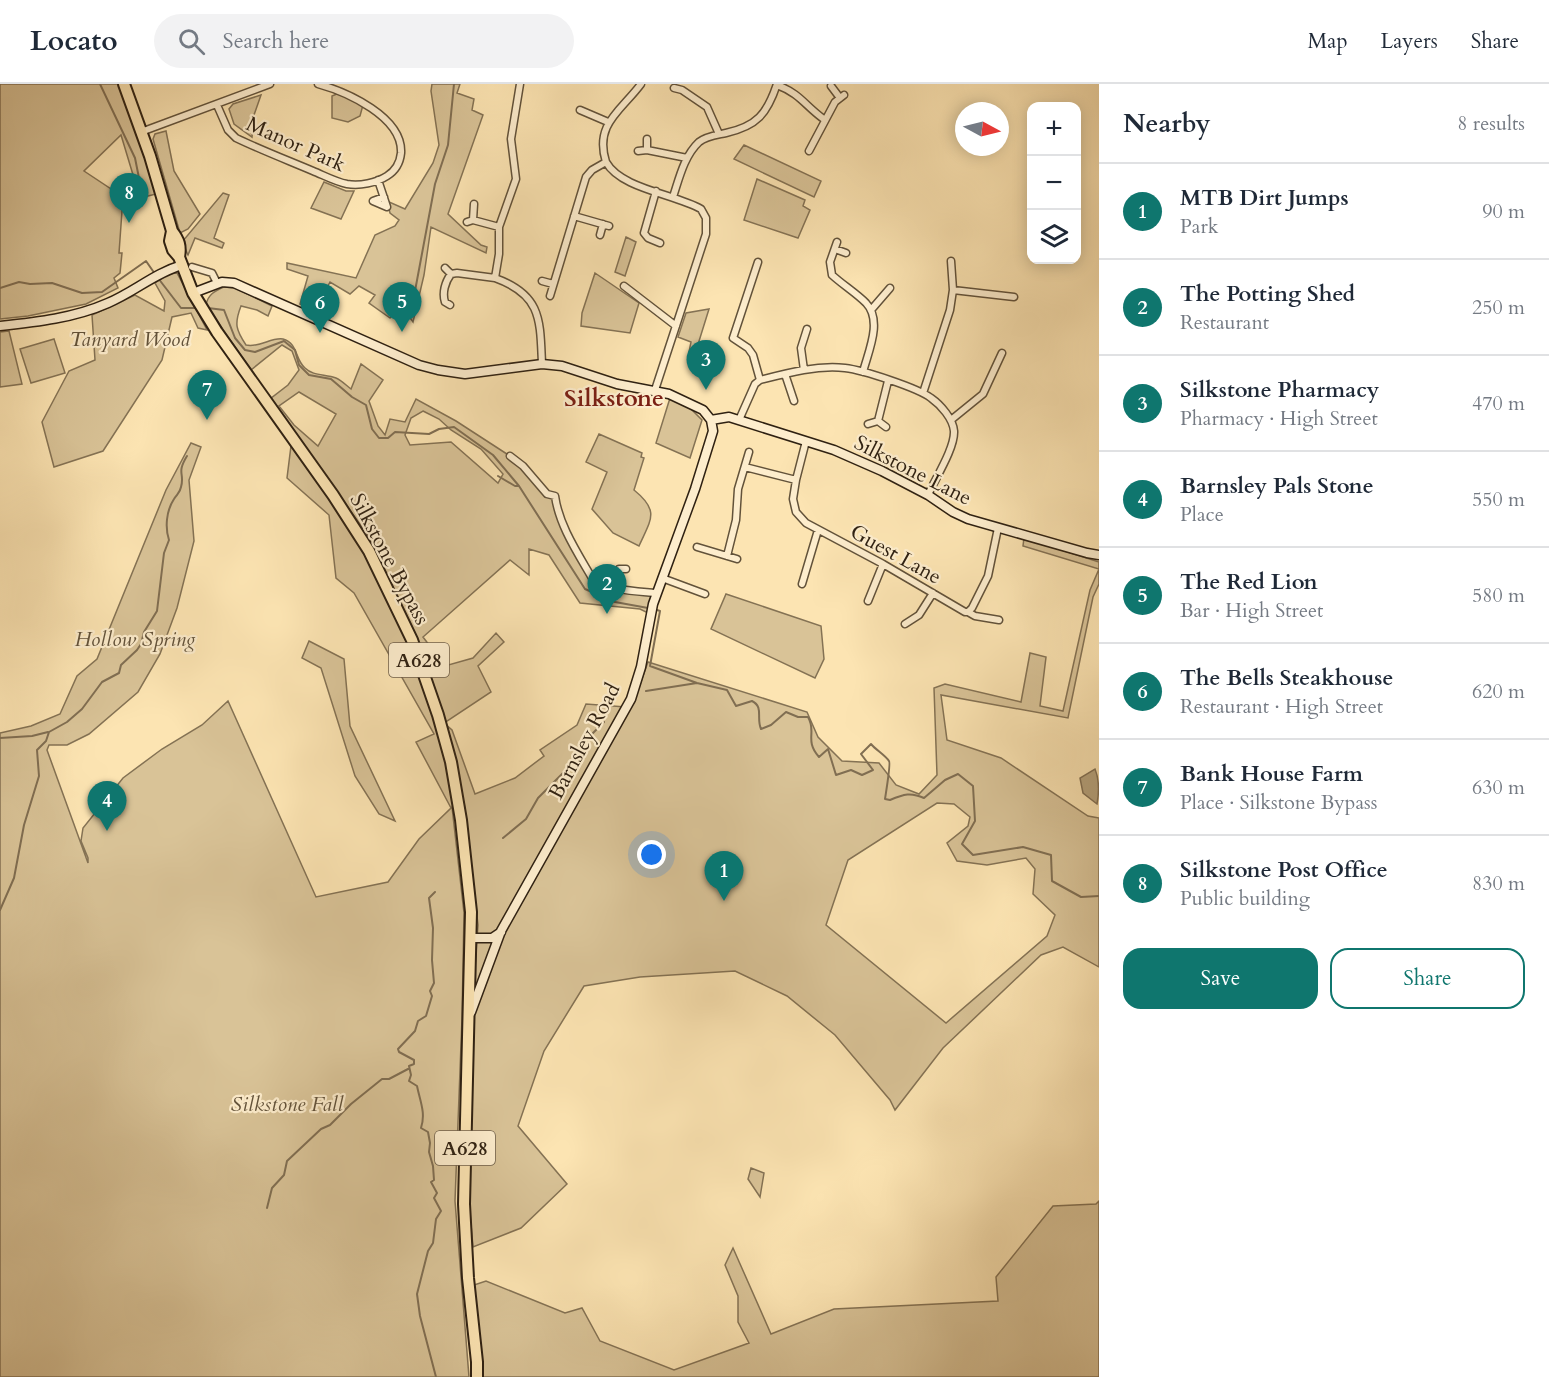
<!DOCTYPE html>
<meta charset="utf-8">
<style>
:root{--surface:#fff;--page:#f2f2f3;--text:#1f2937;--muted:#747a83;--line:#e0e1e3;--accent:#0f766e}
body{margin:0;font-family:Cardo,serif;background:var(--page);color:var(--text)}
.controls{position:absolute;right:18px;top:18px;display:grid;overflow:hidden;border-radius:12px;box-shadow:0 3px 15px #0003}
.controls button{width:54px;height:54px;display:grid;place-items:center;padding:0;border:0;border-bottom:2px solid var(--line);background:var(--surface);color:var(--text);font:30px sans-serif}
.compass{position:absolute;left:955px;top:18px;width:54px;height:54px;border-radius:50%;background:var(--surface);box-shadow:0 3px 15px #0003;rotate:97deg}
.you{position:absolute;left:652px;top:771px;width:21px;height:21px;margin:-15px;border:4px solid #fff;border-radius:50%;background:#1a73e8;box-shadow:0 0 0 9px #1a73e833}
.badge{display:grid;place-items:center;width:39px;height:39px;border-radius:50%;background:var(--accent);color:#fff;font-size:20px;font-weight:700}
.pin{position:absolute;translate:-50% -50px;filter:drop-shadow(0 2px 3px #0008)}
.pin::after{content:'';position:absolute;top:32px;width:21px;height:18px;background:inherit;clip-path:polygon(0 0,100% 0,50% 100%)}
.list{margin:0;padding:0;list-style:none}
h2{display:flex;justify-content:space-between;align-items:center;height:78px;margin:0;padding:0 24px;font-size:26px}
h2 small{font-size:20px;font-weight:400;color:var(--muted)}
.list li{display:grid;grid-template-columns:39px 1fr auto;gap:18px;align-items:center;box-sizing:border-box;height:96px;padding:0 24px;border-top:2px solid var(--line)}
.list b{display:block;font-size:22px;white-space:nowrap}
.list p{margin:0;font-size:20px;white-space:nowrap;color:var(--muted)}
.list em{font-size:20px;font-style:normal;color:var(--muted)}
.actions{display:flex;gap:12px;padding:18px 24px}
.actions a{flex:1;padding:14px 0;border:2px solid var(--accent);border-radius:18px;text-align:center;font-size:21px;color:var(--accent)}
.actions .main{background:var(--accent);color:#fff}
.icon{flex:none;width:33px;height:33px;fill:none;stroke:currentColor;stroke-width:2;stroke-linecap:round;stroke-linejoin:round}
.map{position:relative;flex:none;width:1099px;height:1293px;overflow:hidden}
header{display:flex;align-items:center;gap:36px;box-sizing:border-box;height:84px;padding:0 30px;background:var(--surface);border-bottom:2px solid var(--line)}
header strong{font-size:28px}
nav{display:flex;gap:33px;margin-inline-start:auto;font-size:21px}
.search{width:420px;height:54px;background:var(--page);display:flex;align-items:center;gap:15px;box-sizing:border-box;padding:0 21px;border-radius:33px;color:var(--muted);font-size:22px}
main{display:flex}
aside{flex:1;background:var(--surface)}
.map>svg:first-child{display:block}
.green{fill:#d9c397;stroke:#847254;stroke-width:1.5;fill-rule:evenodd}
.water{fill:#b6a27c;stroke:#806e52;stroke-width:1.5}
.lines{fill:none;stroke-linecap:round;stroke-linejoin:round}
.stream{stroke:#806e52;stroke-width:2}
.street-casing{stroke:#62523a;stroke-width:9}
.secondary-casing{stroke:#2f2112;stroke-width:11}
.highway-casing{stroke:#2f2112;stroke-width:14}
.street{stroke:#fdedcd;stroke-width:6}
.secondary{stroke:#fdedcd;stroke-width:8}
.highway{stroke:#fce4b2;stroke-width:10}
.labels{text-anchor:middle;stroke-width:4.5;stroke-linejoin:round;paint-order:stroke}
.shield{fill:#fdedcd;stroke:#6d5e4a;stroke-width:1.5}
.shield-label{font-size:20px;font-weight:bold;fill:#2f2112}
.street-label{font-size:21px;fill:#2f2112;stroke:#fdedcd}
.park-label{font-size:21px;font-style:italic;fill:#62523a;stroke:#fdedcd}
.quarter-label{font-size:24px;font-weight:bold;fill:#7a1f14;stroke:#fdedcd}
</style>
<header>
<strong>Locato</strong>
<div class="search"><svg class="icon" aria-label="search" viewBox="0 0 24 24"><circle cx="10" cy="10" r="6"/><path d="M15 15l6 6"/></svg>Search here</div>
<nav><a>Map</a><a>Layers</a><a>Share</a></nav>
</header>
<main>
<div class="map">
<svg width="1099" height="1293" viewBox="0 0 1099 1293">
<rect width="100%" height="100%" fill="#fce4b2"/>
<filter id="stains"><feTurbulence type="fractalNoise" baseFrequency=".00333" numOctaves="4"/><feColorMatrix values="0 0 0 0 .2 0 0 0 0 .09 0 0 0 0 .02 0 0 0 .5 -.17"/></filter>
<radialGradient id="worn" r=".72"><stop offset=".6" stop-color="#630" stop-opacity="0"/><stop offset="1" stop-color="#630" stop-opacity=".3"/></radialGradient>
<!-- green -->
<path class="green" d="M0,0H118C134,36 147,72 156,110L140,114L121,51L84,87L123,113L119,169H122L120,189L114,194L118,204L86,220L28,232L0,235Z
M432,0H460L457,9L474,15L472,26L483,31L448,130L481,161L487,163L486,169L431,143L424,191L413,238L406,228L397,222L390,234L369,219L375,211L359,202L350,210L330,198L315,227L300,220L308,192L287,185V179L356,194L375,151L395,142L399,136L390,129L387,117L405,125L433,79L439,61L431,7Z
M339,9L363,21L360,32L348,38L332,34V12Z
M261,11L254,31L252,53L234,40L229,25L233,20Z
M166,47L174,87L200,130L188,145L180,149L153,55L155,50Z
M744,61L821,97L814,113L734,75Z
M757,95L805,116L803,122L810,126L798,154L744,136Z
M324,98L346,107H354L341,135L311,124Z
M223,109L229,111L214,154L224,159L222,164L195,154L188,171L182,158Z
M626,153L636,158L625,192L615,188Z
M177,189L207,246L198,244L191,229L172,233L162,276L103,367L54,383L42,338L69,287L95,276L92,231L135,211L164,227L165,217L155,199L168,190Z
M595,189L639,219L630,249L581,242L582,229Z
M224,203L235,204L272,222L268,232L257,226L241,222C234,240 236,246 246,261C260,264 271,253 283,255C298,259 295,276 305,284C313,292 325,290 336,294C341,296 347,302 351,305L361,280L383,296L369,317L378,342L385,351L390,335L405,338L416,315L456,337L510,372L547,410L555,412L568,451L597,498L656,509L650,530L640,525L580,519L549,471L529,465V491L510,476L423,553L445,582L473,574L496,549L504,558L478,582L491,608L444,639L452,646L475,710L515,694L544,672L540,666L577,641L586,620L626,623L633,620L648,578L807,628L818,653L842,677L879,679L896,701L919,710L937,691L934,604L945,600L1021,618L1030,569L1046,573L1040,622L1063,627L1090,506L1099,485L1023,462L1024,454L1099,478V500L1093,513L1068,634L941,611L947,656L1001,674L1088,732L1099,734V883L1063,863L1041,871L943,964L895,1026L890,1016L835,951L787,912L735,887L640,893L584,902L544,967L518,1042L567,1100L521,1144L473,1163L469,1118L474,897L478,841L464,718L452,723L464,829L462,934L455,1117L469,1293H0V649L31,642L60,630L77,592L97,575L166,406L191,359L201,363L189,396L194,457L177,524L160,570L138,608L89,650L67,661H49L47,666L88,779V774L81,757L83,744L123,694L162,665L202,641L228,617L316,813L388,798L419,755L451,724L416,658L434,650L354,509L336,494L329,431L287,394L291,362L295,363L366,468L391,517L444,637L439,617L409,536L367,450L270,315L288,301L299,286L292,267L282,261L251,286L206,221C208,210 215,207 224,203ZM299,308L336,330L318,362L294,341L279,322ZM423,327L439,335L451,346L481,365L503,390L498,399L451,358L410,361L405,351L411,334ZM937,719L954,720L970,733L968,742L947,759L957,777L987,781L1026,774L1035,785L1033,810L1055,831L1047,852L946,939L826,841L848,776Z
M709,225L695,270L689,268L691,258L678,253L686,229Z
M9,247L22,300L0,303V248Z
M54,255L65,289L31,299L20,265Z
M670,314L687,321L702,336L690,374L656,359Z
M599,350L642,369L641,373L644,374L634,406C660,427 651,435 639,462L613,449L592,425L607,388L586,378Z
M726,510L821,542L824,575L815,594L711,545Z
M309,557L344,575L350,642L395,737L379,730L355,692L321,584L302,574Z
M751,1084L764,1089L760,1113L748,1095Z
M1099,1117V1293H480L471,1202L486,1197L565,1229L582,1224L600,1257L674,1286L749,1259L738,1238V1212L725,1181L733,1164L771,1250L834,1225L998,1217L996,1193L1053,1122L1096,1120Z"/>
<!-- water -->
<path class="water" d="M1095,685C1099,695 1099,709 1097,720L1083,709L1080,694Z"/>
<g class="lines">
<!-- stream -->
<path class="stream" d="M100,0L135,74L143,114
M158,194L181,224H195
M0,204L19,198L30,200L52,199L82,209L102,208L146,177L155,190
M208,224L224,226L235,254L245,266L255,268L284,257L295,266L299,281L309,291L331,295L352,313L366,321L372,345L379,354H388L395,348L429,350L439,345L454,343L493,371L519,402L585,505L615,518L648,524
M406,237L415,207L435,100L448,61L454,0
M498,392L515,402H519
M654,525L660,527L650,582L697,599L727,606L736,622L752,617C764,623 756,634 761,645L771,641L786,628L798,633H808C817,648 804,656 819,673L828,665L836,691L851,686L862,691L873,686L861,670L871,660C876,666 885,671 889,677C891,679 886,708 885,715L890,716C904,710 911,708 924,714L945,696L958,690L973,702L975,737L962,760L973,771L1023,763L1051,771L1052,797L1081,813L1099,812
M646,607L697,599
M0,654L32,652L48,648
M503,754L526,735L538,714L567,685L589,653L604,638
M435,808L429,814L433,844L432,876L434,899L430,907L432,912L426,932L418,937L415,947L398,965L399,968L414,976V980L409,982L411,991L409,997L417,1002C420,1017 426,1029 421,1044L428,1048L430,1059L429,1068L433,1082L434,1096L431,1098L437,1109L434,1114L441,1127L436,1135L433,1159L428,1167L417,1210L420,1232L436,1293
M0,826L14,794L24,741L39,692L37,666L46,657L49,648L67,638L82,625L102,598L119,589L121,581L137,566L141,560L144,548L157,527L164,469L169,456C165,444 166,427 174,415C177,410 180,409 181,403C185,389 176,390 187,372
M267,1124L272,1104L284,1091L287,1077L321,1045L330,1041L351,1020L382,995H389L408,985"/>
<defs>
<path id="street" d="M520,0L511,55L516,95L499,143V170L495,194C542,211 540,236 542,280
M777,1C801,10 805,22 825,36
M831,2L840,14
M674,4L682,6L707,23L719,50
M217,21L228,46L236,54C261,66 287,76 313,87C323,91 336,98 347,100C360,102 376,99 387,92C395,87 400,79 401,69C403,33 347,8 318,0
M580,26L608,38
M141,48L270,0
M647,55V66
M638,67L647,66L687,74
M809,67L835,18L844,11
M606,78C594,40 621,27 641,0
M378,96L387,123L373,117L384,113
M656,107L644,149L648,154L660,159
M673,113C679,95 684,72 699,58C706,52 717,51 726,49C757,42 767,30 777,0
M574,132L609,142
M473,136L474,120
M467,138L473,136L499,143
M600,151L603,140
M837,158L830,178L832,191C843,201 856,209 866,219C883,237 868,268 863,288
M835,165L846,169
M758,178L733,254L748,264L753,271L760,296
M192,183L212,189L217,199
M445,184L451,190
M542,197L553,200
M624,202L676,242
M953,206L1014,213
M550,212L586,93L592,86L606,78C621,105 675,110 701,125L706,134V150L655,306
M450,221L445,218C442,209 445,198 451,190L457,189L495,194
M871,226L890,204
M804,286L801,264L807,245
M785,290L794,317
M760,296C787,289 816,281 845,284C863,286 918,304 931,314C941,321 953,335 954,347C955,364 935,395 928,411
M923,309L950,226L953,206L951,177
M739,336L755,300L760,296
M951,336L983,310L1002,269
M878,337L888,297
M868,340L878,337L886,343
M806,357L796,396L793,415L796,428L806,439L883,480L965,528H968L972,524L988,492L998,444
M510,372L523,382L547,410L555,412C559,441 577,468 592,494C610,507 635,507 656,509
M745,383L796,396
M697,463L737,475
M727,472L736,436L738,405L749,368
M662,494L705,510
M802,500L818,446
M613,503L619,485H626
M868,517L883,480
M968,528L975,532L999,536
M905,540L919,531L933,509"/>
<path id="secondary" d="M193,209L222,198L234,199L419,281L438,286L465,290L542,280L562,282L617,300L669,310L703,326L711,336L713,347L695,405L653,520L641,583L631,615L501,847L471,928
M0,242C37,238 74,234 108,219C134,208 155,189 182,181
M711,336L729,333L834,366L882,387L928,411L953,428L968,435L1087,469L1099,471
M471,854H492L501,848"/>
<path id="highway" d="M124,0L150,72L172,147C179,156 181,162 179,173
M172,147L170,157L173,166L179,173L193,209L217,248L333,411L369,467L412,556L438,631L451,678L461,736L471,828L464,1120L468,1194L477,1278V1293"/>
</defs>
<!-- street casing -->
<use href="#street" class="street-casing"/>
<!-- secondary casing -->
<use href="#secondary" class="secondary-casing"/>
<!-- highway casing -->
<use href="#highway" class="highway-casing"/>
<!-- street -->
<use href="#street" class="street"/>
<!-- secondary -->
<use href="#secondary" class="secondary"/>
<!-- highway -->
<use href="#highway" class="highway"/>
</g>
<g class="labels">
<!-- shield labels -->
<g class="shield">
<rect x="389" y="559" width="60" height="34" rx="4.5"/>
<rect x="435" y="1047" width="60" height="34" rx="4.5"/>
</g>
<g class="shield-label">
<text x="419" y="583">A628</text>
<text x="465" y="1071">A628</text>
</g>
<!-- street labels -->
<g class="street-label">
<text transform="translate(296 60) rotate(24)" y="7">Manor Park</text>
<text transform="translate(913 386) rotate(27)" y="7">Silkstone Lane</text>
<text transform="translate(896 470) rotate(29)" y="7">Guest Lane</text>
<text transform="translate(390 475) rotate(62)" y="7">Silkstone Bypass</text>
<text transform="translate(584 657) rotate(-62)" y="7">Barnsley Road</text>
</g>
<!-- park labels -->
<g class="park-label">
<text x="130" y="262">Tanyard Wood</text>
<text x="135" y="562">Hollow Spring</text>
<text x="287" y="1027">Silkstone Fall</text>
</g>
<!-- quarter labels -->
<g class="quarter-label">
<text x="614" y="322">Silkstone</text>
</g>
</g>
<rect width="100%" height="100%" filter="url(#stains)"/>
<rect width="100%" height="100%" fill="url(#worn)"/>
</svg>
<div class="controls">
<button>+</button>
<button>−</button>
<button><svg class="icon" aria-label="layers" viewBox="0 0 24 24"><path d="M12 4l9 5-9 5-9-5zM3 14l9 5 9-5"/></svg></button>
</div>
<svg class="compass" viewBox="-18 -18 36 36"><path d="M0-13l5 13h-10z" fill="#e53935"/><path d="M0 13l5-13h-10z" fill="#747a83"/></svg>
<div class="you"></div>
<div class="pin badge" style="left:724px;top:817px">1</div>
<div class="pin badge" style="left:607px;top:530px">2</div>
<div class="pin badge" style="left:706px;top:306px">3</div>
<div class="pin badge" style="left:107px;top:747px">4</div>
<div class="pin badge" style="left:402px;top:248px">5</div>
<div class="pin badge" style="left:320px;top:249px">6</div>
<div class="pin badge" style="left:207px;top:336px">7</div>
<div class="pin badge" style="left:129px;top:139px">8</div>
</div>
<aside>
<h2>Nearby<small>8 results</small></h2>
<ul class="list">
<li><span class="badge">1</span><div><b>MTB Dirt Jumps</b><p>Park</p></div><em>90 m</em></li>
<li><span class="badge">2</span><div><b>The Potting Shed</b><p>Restaurant</p></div><em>250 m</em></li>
<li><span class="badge">3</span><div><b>Silkstone Pharmacy</b><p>Pharmacy · High Street</p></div><em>470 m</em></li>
<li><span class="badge">4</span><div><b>Barnsley Pals Stone</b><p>Place</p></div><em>550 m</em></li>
<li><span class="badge">5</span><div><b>The Red Lion</b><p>Bar · High Street</p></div><em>580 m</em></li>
<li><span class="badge">6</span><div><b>The Bells Steakhouse</b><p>Restaurant · High Street</p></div><em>620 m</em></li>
<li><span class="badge">7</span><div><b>Bank House Farm</b><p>Place · Silkstone Bypass</p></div><em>630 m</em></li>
<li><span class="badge">8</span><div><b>Silkstone Post Office</b><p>Public building</p></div><em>830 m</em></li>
</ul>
<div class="actions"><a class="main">Save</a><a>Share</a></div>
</aside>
</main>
